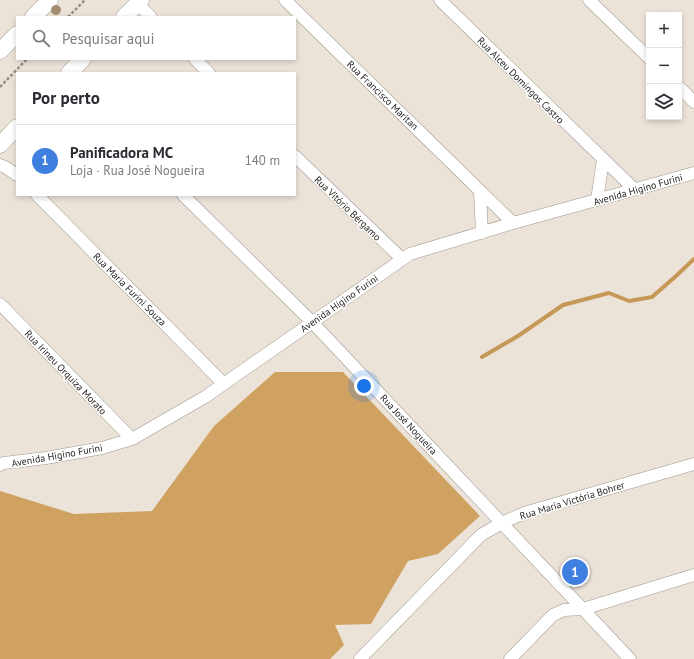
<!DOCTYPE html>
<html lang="pt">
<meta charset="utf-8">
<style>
:root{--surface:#fff;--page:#f2f2f3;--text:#2b2b33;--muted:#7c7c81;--line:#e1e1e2;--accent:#0f766e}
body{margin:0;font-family:"PT Sans",sans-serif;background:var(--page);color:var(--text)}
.controls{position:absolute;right:12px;top:12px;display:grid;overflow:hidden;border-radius:0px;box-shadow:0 2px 6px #0003}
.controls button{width:36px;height:36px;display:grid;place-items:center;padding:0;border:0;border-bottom:1px solid var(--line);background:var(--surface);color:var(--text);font:20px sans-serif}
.you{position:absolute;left:364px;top:386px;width:14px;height:14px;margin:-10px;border:3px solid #fff;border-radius:50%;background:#1a73e8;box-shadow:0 0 0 6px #1a73e833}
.badge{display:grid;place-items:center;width:26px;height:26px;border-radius:50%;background:var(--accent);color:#fff;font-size:13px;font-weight:700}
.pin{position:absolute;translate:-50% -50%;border:2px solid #fff;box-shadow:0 1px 4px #0006}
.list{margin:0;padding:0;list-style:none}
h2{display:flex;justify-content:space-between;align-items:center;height:52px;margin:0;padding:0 16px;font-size:17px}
h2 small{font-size:13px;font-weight:400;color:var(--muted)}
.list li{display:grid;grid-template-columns:26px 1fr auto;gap:12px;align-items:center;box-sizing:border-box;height:72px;padding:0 16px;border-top:1px solid var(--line)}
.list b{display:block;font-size:15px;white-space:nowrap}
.list p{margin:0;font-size:13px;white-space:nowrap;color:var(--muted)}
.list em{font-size:13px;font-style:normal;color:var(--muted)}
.icon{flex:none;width:22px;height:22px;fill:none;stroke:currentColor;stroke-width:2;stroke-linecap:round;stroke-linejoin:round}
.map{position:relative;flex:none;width:694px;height:659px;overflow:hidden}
.search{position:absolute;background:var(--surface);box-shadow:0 2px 6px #0003;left:16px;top:16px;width:280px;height:44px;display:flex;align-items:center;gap:10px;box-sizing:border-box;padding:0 14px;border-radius:0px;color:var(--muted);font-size:15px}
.panel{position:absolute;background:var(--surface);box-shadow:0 2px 6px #0003;left:16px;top:72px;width:280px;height:124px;border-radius:0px}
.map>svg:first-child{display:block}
.forest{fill:#d0a262}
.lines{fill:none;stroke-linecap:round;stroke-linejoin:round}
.stream{stroke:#c59857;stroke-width:4}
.minor-casing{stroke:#9e968c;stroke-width:13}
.secondary-casing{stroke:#9e968c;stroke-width:17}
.path{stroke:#938c85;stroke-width:2.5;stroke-dasharray:3 2;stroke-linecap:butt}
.minor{stroke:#fff;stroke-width:12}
.secondary{stroke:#fff;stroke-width:16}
.tree{fill:#a38e6e}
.labels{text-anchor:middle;stroke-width:3;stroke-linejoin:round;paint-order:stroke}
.street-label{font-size:10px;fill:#272420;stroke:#fff}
</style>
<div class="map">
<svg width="694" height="659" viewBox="0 0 694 659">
<rect width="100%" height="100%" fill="#ece3d8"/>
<!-- forest -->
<path class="forest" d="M275,372H343L480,516L438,554L408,561L371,624L335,625L344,645L330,659H0V491L74,514L152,511L214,426Z"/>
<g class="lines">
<!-- stream -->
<path class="stream" d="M482,357L518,336L563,305L609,293L629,301L652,297L676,276L694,259"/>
<defs>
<path id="minor" d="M285,0L513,223
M440,0L634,189
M589,0L649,58
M138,4L151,17
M195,59L209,73
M679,87L694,102
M295,156L402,259
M0,165L5,167L17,175
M480,191L482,233
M37,195L224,384
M183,195L312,322L630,659
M597,200L603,160
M0,304L132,439
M0,465L4,463L46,458L102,448L132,439L205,397L410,254L513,223L694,173
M360,659L481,535L502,523L524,513L694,464
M510,659L553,615L564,610L583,609L694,575"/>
<path id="secondary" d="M33,17L50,0
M124,17L141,0
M0,51L17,34
M69,73L83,59
M0,145L17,127"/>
</defs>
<!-- minor casing -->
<use href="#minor" class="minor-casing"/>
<!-- secondary casing -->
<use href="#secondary" class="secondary-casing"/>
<!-- path -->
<path class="path" d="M68,17L85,0
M0,87L27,59"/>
<!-- minor -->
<use href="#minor" class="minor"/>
<!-- secondary -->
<use href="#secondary" class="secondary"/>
</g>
<!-- trees -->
<circle class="tree" cx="56" cy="10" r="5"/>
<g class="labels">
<!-- street labels -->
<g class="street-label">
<text transform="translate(521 80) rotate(45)" y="4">Rua Alceu Domingos Castro</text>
<text transform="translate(383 95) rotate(44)" y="4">Rua Francisco Maritan</text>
<text transform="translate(638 189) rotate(-16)" y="4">Avenida Higino Furini</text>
<text transform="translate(348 208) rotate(44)" y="4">Rua Vitório Bérgamo</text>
<text transform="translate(130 289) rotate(45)" y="4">Rua Maria Furini Souza</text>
<text transform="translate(339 303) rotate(-35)" y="4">Avenida Higino Furini</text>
<text transform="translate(66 372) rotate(46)" y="4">Rua Irineu Orquiza Morato</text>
<text transform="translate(409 424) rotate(47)" y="4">Rua José Nogueira</text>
<text transform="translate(57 455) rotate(-10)" y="4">Avenida Higino Furini</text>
<text transform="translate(572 500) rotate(-17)" y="4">Rua Maria Victória Bohrer</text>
</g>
</g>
</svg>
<div class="controls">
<button>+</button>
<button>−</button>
<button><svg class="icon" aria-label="layers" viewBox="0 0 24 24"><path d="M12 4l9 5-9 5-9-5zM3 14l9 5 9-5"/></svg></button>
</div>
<div class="you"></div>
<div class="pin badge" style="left:575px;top:572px;background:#3f7fe0">1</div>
<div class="search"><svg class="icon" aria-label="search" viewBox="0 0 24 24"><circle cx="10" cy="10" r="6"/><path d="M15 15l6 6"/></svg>Pesquisar aqui</div>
<section class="panel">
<h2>Por perto<small></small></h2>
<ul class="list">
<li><span class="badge" style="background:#3f7fe0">1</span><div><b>Panificadora MC</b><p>Loja · Rua José Nogueira</p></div><em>140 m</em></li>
</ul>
</section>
</div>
